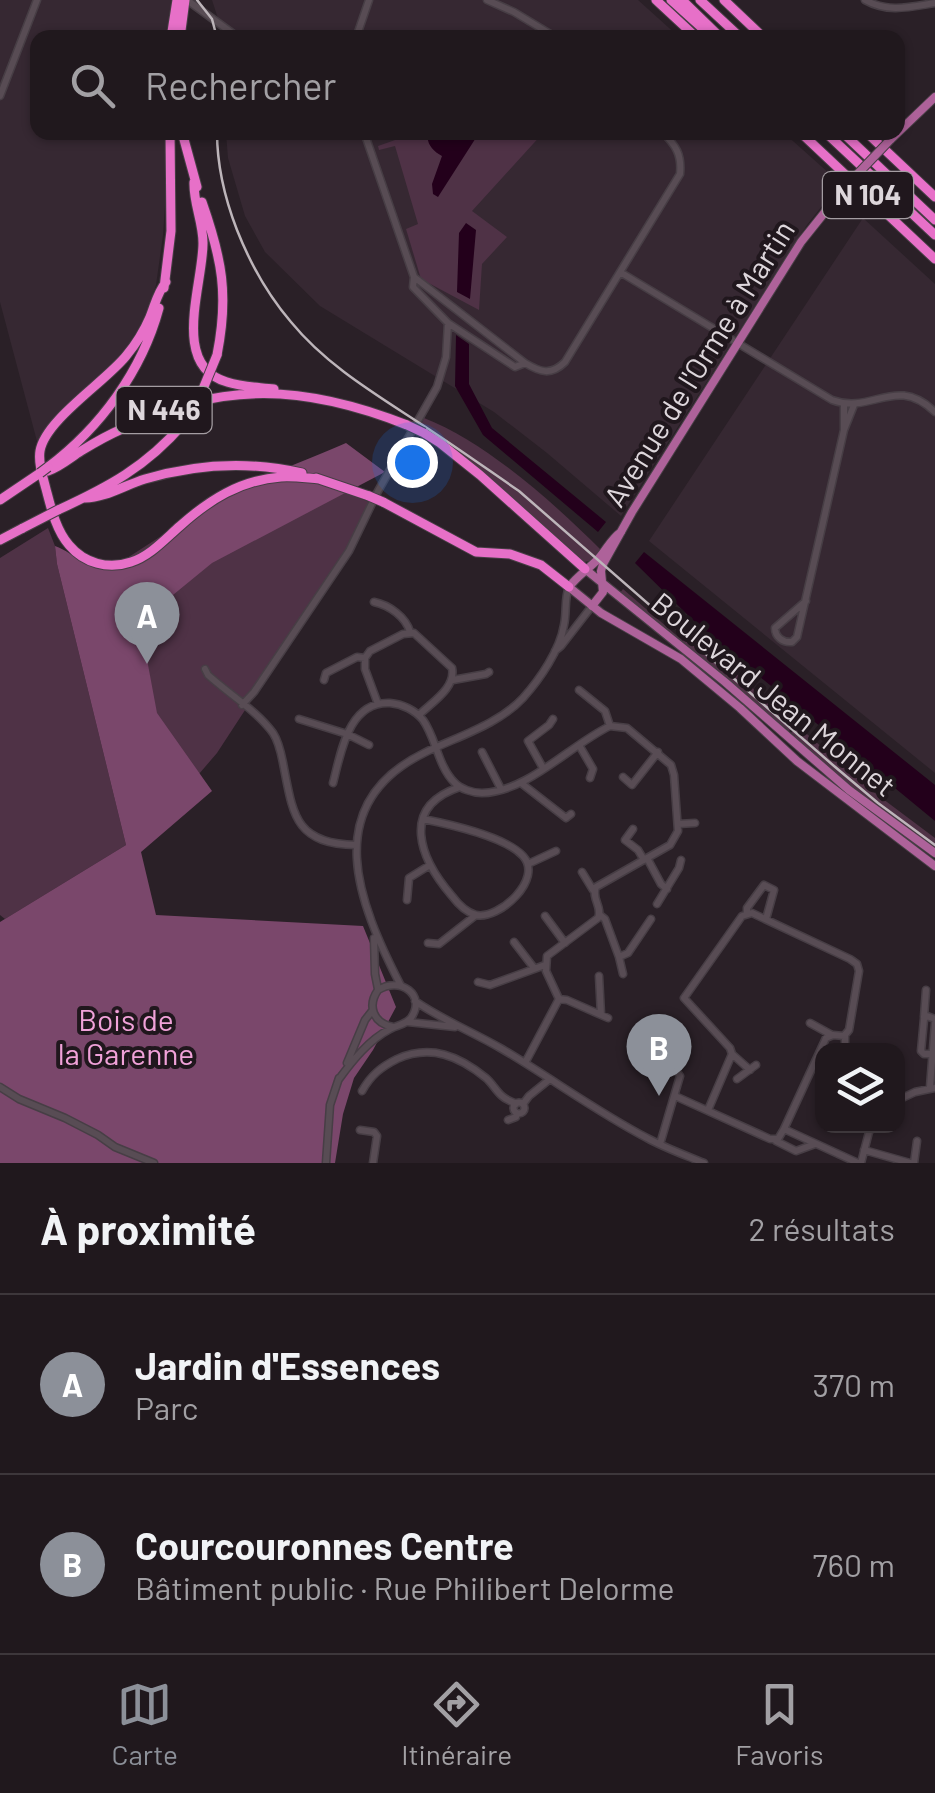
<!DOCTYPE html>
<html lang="fr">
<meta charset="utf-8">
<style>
:root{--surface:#20181d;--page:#2d252a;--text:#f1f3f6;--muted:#a2a0a4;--line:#3d373b;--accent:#8c9099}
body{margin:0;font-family:Barlow,sans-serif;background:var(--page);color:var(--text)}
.controls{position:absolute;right:30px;bottom:30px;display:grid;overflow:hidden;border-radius:20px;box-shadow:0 2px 8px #0004}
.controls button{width:90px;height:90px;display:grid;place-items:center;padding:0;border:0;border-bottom:2px solid var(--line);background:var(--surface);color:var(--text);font:50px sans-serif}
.you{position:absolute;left:412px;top:462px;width:35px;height:35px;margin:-25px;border:8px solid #fff;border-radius:50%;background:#1a73e8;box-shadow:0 0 0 15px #1a73e833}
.badge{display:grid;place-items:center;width:65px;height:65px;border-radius:50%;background:var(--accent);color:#fff;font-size:32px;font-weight:700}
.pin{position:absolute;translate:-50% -82px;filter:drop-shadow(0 2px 5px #0008)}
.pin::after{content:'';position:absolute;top:52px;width:35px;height:30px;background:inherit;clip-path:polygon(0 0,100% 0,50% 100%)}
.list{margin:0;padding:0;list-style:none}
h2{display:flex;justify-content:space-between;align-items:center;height:130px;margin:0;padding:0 40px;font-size:42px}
h2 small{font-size:32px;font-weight:400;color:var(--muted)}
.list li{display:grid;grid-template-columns:65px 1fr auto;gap:30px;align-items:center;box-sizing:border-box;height:180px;padding:0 40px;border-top:2px solid var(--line)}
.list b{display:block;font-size:38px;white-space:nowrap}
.list p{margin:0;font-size:32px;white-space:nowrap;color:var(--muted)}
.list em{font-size:32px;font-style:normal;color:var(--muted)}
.icon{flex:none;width:55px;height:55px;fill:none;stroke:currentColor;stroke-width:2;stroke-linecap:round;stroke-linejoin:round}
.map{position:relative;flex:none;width:935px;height:1163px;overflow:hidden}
.search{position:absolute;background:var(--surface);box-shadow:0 2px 8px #0004;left:30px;right:30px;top:30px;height:110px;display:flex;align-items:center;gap:25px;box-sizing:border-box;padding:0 35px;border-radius:20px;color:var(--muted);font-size:38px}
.sheet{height:490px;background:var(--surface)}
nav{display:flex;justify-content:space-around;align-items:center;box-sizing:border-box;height:140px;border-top:2px solid var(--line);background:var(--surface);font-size:28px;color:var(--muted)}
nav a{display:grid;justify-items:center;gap:5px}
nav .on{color:var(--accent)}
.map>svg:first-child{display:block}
.built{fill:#362832}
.green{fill:#4f3246}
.forest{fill:#7a476b}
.water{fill:#23001b}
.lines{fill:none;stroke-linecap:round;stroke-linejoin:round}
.minor-casing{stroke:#473e45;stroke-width:9}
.major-casing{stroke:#473e45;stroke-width:10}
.highway-casing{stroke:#473e45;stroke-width:11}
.minor{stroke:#584c54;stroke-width:6}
.major{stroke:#ae629a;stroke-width:8}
.highway{stroke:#e770c8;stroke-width:9}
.tram{stroke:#bdb5ba;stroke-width:2.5}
.major-bridge-casing{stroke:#473e45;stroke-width:10;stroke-linecap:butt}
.highway-bridge-casing{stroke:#473e45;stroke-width:11;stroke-linecap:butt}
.major-bridge{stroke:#ae629a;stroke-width:8}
.highway-bridge{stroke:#e770c8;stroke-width:9}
.labels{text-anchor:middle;stroke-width:8;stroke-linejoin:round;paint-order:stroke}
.shield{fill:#20171d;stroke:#a49da2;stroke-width:2.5}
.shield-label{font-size:28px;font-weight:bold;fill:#ddd6db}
.street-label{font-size:30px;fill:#ddd6db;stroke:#20171d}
.park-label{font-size:30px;fill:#f1a2d9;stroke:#20171d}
</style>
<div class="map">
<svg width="935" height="1163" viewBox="0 0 935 1163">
<rect width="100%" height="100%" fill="#2a2027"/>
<!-- built -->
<path class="built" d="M0,0H172L166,37L38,38V132L165,133L166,191L163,235L156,285L146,316L123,354L38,445L0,302Z
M212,0H638L679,37H224Z
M226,133H784L840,183L807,225L621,516L547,453L494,412L320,306L265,252L245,216L228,158Z
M863,218L935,284V773L649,541Z"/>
<!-- green -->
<path class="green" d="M415,133H543L472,211L507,237L482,264L479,310L421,279L406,229L418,224L395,146L379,150L378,146Z
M424,418C486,442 554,503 601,550L592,561L583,562L420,427Z
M328,486L372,503L349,551L217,753L144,838L76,591L234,489Z
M48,528L55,546L57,564L126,845L5,919L0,915V558Z
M623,589L683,641L694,630L720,659L794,725L789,731L772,717L770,718L620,593Z
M796,727L800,728L871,790L935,838V849L849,786L793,738L795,736L791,733Z"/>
<!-- forest -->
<path class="forest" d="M346,443L385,472L212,563L140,622L157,713L212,791L141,852L156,915L363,926L396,1007L373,1050L354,1078L343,1114L335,1163H0V922L126,845L57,564L55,546C76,554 85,569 111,570C151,572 182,526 213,505C251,479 303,462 346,443Z"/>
<!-- water -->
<path class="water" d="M428,133H479L438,197L433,194L432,184L442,156C433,151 426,144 428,133Z
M466,223L476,230L470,299L457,292L459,233Z
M456,335L469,344V384L492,428L606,522L598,532L483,435L455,386Z
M644,552L935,785V821L703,630L635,563Z"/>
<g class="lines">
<defs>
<path id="minor" d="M187,0L239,38
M487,0L514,12L557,38
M865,0C888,13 910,7 935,3
M356,38L369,0
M0,96L37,0
M364,132L414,277L525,363C540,372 551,376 565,362L680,174C682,155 676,145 662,132
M620,272L832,400C873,415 895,374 935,412
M414,277L413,287L448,323L515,367L525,363
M844,404V430L854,405
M806,601L775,628C775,637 783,643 792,642L797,637L844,430
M374,602C389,605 406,617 410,632
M555,651L561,646L592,606
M205,669L208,675C229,694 257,711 273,733C279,742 281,753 283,763C293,814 294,844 356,845
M324,680L326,673L357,657L365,658
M453,680L486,674L489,672
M579,690L605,711L610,726
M378,704L365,669V658L370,651L403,634L414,633L452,668C456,688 432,702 419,715
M242,705L254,692L349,551L378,491L437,387L446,357L448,323
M299,719L347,734L369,745
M579,745L593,769L590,778
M482,752L501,789
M543,768L528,741L549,725L553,719
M623,777L632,785L658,752
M333,783C341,753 348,701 390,703C402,704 415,710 423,720C436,738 438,766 454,782C460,789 473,793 482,793C528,792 570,745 610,726L627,728L671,765L674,775L678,831L670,845L596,887C591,899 603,907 598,918L547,956L546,971L559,999L525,1063
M521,783L566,818L571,814
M423,819C448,824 505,836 523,856C544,879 499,920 476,915C465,912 458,904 452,896C420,859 399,807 460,787
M678,824L695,823
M633,829L625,840L638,850L644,860
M647,858L661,884L667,889
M528,864L556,851
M582,872L593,890
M407,900L409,878L430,865
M657,904L679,868L681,860
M747,913V908L764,885L774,890L766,919
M600,915L605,919L619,957L623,974
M545,916L565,943
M374,938L375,974L378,989
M514,942L534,968
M428,943L439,944L476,915
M619,957L628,953L651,919
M599,976L601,1015
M478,982L490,985L545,965
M400,984C359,904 318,805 424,753C456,737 498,725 523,698C540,679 560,650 564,625C567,612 564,599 569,587
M559,999L567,1000L608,1018
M415,1001C442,1020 473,1032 502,1049C551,1078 597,1112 647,1138C665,1148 685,1155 704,1163
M924,1017L926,990
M408,1022L455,1027
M810,1023L830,1034
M845,1035V1050
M646,1051L673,1066L680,1076L660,1144
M732,1054L750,1070
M931,1054H924L921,1051L924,1019L927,1016L935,1019
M347,1063L365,1020L372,1011
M339,1079C353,1060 369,1040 390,1029C397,1025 405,1025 411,1018C427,995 400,976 378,990C367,1006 373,1023 393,1027
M737,1079L756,1065
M0,1087L19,1099L65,1118L98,1135L115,1147L154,1163
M930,1087L935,1023
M362,1091C371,1075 381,1067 397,1059C431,1044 459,1056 486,1078C492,1083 496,1091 502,1096C506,1100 511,1101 516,1104
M675,1096L770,1139H778L784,1129L858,1163
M898,1100L915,1092L935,1088
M513.5 1108a5.5 5.5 0 1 1 11 0a5.5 5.5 0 1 1-11 0Z
M523,1104L529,1096L550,1079
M708,1110L732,1054L730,1048L684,998L742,916L752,913L850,959L857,964L859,971L849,1030L844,1036L833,1035L826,1038L784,1129
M508,1120L516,1117L517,1113
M360,1130L374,1132L377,1136L373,1163
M776,1141L796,1151L815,1144
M864,1150L910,1163
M326,1163L330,1105L339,1078
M861,1163L869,1132L873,1126
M914,1163L917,1141"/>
<path id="major" d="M890,140L935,97
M621,532C611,539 607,549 599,558C590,568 578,575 569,587L601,613L681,659L740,708L797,761L935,866
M585,569L725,682L849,790L935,853
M592,606L603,592L601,571L603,564L632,512L801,242L845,187"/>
<path id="highway" d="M656,0L697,38
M671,0L713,38
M682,0L721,38
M700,0L741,38
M724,0L764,38
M171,38L177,0
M180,38L185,0
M182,132L197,187
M800,132L935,259
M825,132L935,235
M842,132L935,220
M866,132L935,197
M194,182C193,202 203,222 203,243C203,285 170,366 227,382C242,387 258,387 274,389
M202,202C222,259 229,295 217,355
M166,282C157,293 155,305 150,317C144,331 136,344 126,356C105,382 45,420 40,451C38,463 43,477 46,489C51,508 56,530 69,545C84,563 108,570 131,562C150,556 165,539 180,526C209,500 240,480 281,477C293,476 306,478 319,479
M164,288L171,231L170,132
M424,433L440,443L480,475L585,569
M48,467C100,428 142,371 159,308
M48,471C60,467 70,458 81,451C94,443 108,435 122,429C222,380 306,385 407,425
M316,478L369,496
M85,498C105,498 125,485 145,479C196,464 250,461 302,473
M0,500L40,473
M383,502L476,552L510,554L541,565L569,587
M58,510C108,487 146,467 183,424
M0,540L23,528"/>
</defs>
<!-- minor casing -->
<use href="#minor" class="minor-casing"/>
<!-- major casing -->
<use href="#major" class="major-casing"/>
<!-- highway casing -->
<use href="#highway" class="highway-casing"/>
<!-- minor -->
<use href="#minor" class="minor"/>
<!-- major -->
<use href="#major" class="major"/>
<!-- highway -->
<use href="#highway" class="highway"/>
<!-- tram -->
<path class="tram" d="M197,0L212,19L217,38
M217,132C217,166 225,199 237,230C250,263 268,295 291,322C327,366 377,395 424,426C456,447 487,469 519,491L834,766L878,803L935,845"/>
<defs>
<path id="major-bridge" d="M845,187L890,140"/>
<path id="highway-bridge" d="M183,424L198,401L217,355
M407,425L424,433
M40,473L48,467
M369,496L383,502
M23,528L58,510"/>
</defs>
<!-- major-bridge casing -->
<use href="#major-bridge" class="major-bridge-casing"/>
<!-- highway-bridge casing -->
<use href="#highway-bridge" class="highway-bridge-casing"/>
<!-- major-bridge -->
<use href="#major-bridge" class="major-bridge"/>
<!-- highway-bridge -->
<use href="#highway-bridge" class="highway-bridge"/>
</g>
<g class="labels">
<!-- shield labels -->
<g class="shield">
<rect x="823" y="172" width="90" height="46" rx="8"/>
<rect x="116.5" y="387" width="95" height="46" rx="8"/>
</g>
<g class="shield-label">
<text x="868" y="205">N 104</text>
<text x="164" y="420">N 446</text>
</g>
<!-- street labels -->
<g class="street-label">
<text transform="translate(700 364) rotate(-58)" y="10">Avenue de l'Orme à Martin</text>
<text transform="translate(773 695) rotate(39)" y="10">Boulevard Jean Monnet</text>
</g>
<!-- park labels -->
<g class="park-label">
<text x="126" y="1031">Bois de<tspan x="126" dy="34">la Garenne</tspan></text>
</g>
</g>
</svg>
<div class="controls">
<button><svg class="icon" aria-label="layers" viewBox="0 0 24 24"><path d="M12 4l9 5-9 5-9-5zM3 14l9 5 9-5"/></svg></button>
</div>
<div class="you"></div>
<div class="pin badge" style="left:147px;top:664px">A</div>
<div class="pin badge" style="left:659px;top:1096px">B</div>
<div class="search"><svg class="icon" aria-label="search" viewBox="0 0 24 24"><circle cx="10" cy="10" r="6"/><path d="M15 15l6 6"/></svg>Rechercher</div>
</div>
<section class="sheet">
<h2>À proximité<small>2 résultats</small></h2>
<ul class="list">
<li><span class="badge">A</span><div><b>Jardin d'Essences</b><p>Parc</p></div><em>370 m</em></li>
<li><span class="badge">B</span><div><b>Courcouronnes Centre</b><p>Bâtiment public · Rue Philibert Delorme</p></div><em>760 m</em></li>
</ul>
</section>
<nav>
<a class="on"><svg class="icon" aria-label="map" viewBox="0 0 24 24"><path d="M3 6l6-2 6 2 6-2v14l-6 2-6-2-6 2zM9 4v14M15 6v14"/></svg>Carte</a>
<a><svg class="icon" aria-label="directions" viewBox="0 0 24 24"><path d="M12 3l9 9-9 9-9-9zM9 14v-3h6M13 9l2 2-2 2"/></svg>Itinéraire</a>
<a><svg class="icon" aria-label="saved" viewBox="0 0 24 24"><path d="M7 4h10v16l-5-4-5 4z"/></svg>Favoris</a>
</nav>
